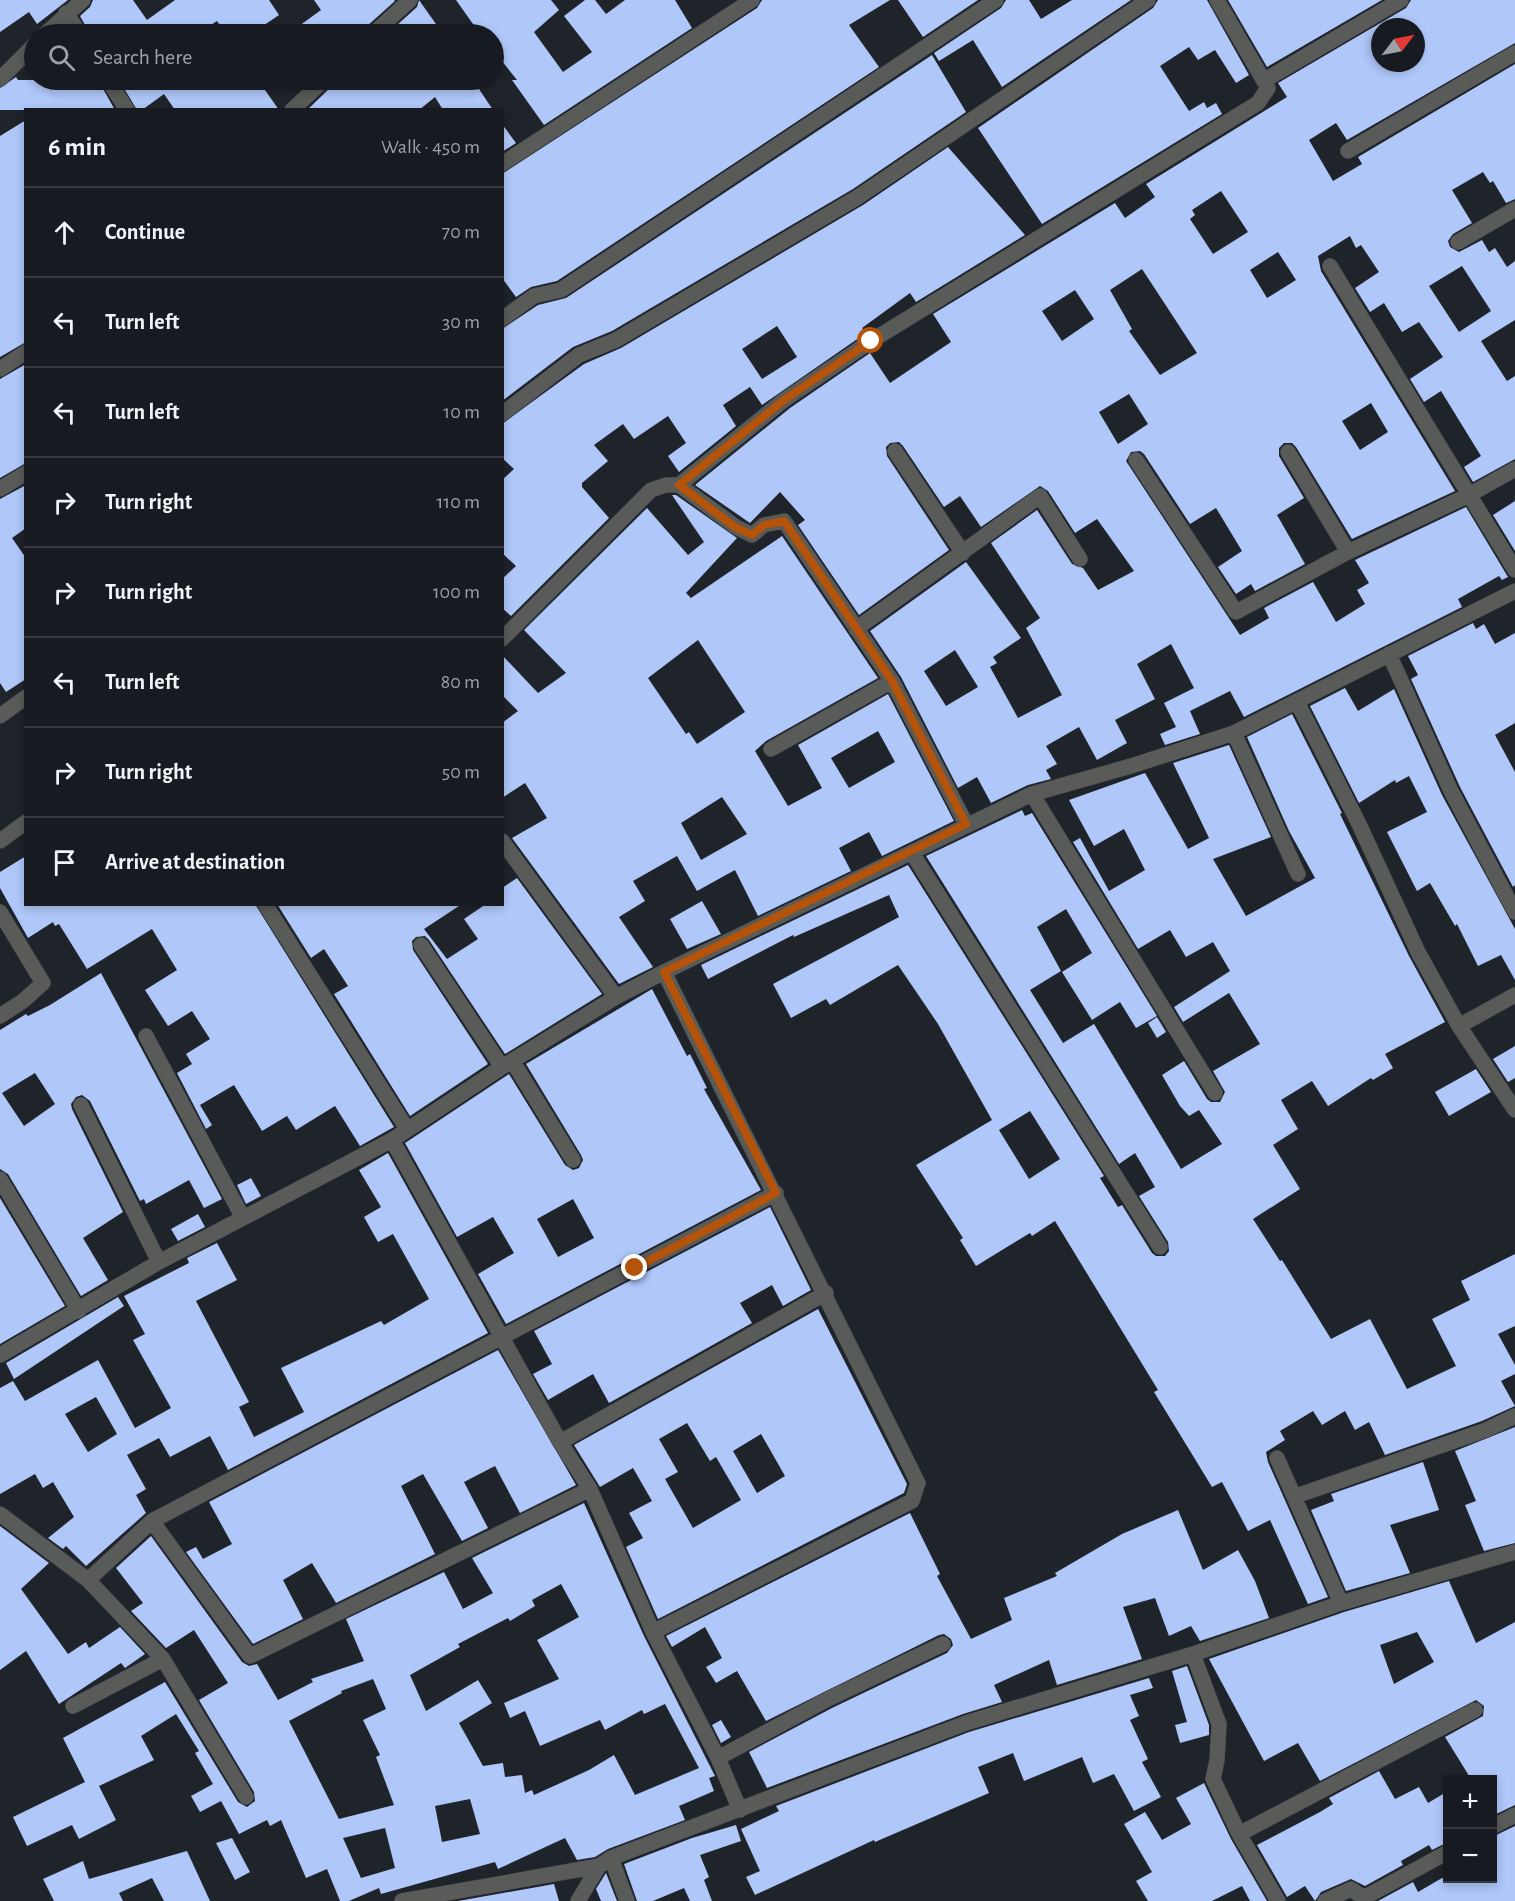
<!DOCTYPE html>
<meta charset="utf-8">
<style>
:root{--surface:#171a20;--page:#24272d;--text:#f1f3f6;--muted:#9ea1a5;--line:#36383e}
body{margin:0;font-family:"Alegreya Sans",sans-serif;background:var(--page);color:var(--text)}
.controls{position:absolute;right:18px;bottom:18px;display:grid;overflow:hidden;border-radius:0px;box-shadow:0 3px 9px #0003}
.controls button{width:54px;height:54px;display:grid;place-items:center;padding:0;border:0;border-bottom:2px solid var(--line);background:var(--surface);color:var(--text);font:30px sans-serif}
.compass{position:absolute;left:1371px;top:18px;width:54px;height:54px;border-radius:50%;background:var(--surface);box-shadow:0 3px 9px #0003;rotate:58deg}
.stop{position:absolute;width:18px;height:18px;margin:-14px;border:4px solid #b45309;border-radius:50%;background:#fff}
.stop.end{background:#b45309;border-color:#fff;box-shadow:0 2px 6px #0008}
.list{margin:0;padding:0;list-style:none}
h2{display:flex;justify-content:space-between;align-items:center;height:78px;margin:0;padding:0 24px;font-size:26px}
h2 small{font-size:20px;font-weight:400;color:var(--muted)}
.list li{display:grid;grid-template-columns:39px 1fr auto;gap:18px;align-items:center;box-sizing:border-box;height:90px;padding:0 24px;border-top:2px solid var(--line)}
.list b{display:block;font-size:22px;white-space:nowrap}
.list em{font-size:20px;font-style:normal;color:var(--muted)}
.icon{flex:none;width:33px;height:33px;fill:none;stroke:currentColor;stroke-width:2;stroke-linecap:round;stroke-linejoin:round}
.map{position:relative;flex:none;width:1515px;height:1901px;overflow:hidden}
.search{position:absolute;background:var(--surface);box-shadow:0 3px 9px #0003;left:24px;top:24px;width:480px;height:66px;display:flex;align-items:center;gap:15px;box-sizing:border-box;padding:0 21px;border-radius:33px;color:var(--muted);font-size:22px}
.panel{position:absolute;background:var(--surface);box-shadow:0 3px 9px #0003;left:24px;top:108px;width:480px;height:798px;border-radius:0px}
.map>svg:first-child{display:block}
.building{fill:#afc7f9;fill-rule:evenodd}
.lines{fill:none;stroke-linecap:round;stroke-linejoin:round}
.minor-casing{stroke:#3b3f46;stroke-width:16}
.minor{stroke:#595b58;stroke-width:15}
.route{stroke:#b45309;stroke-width:8}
</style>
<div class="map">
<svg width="1515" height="1901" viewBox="0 0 1515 1901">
<rect width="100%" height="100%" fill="#1f232a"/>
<!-- building -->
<path class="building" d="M0,0H68L37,24L29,12L0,32Z
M93,0H133L147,20L175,0H269L279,15L251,34H226L217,21L197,34H90L80,16L90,7Z
M314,0H394L395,1L366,27L363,34H288L321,10Z
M419,0L443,34H387L417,7Z
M456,0H551L559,10L534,32L563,72L592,52L564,16L585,0H595L606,14L625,0H675L692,28L544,125L512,80H517L494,51V34H480Z
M762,0H890L849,25L879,67L557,281L531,287L516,297L502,278V174L757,8Z
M898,0H978L923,37Z
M1006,0H1029L1041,19L1072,0H1131L1002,87L973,40L939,61L934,53L1001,8Z
M1158,0H1207L1249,75L1236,83L1215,50L1198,60L1189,47L1160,66L1189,111L1204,102L1207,108L1216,103L1222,114L1042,224L978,128L1153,8Z
M1228,0H1382L1267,67Z
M1411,0H1515V43L1347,140L1336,123L1309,140L1333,181L1362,164L1358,157L1515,64V199L1506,203L1493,181L1490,183L1483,172L1452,190L1472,223L1453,234L1448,241L1450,247L1459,252L1482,240L1489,252L1495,248L1507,267L1515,261V320L1481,341L1507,381L1515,376V459L1473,482L1464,467L1481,456L1441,391L1424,402L1410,379L1443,357L1419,322L1402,332L1384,303L1370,312L1355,288L1379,272L1361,245L1356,248L1350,236L1318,256L1321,271L1455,491L1352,539L1296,447L1292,443H1284L1279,448V456L1304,498L1277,515L1305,564L1255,591L1251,584L1236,594L1218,567L1242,551L1216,508L1190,524L1144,454L1140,451L1131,452L1126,461L1240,635L1269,618L1264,608L1313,582L1336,622L1365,604L1357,590L1369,583L1355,560L1466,507L1508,577L1502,580L1499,576L1458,599L1462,607L1244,717L1230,691L1190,711L1200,734L1165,745L1160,734L1176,727L1164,703L1194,688L1171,644L1137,664L1155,699L1115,720L1127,743L1097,760L1079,727L1046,746L1057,764L1046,770L1051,779L1028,785L991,803L977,777L958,788L901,677L870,631L966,562L1021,638L993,657L997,663L990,667L1018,718L1062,695L1026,628L1040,618L991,543L1037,510L1072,564L1083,568L1098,590L1134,571L1097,519L1075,533L1048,491L1040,486L981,527L960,496L944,507L903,446L899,442L890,443L886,447L887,456L949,550L859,615L798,525L805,520L780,492L750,523L695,485L790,408L870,353L890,383L951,342L933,314L1115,203L1125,218L1155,197L1146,184L1287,97L1278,83L1406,8ZM1380,27H1416V63H1380ZM1221,191L1248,232L1213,254L1190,219L1195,215L1192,210ZM1278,252L1296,280L1267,298L1250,270ZM1462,266L1491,311L1459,332L1429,286ZM1142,269L1197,353L1160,375L1129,331L1132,329L1110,290ZM1075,290L1094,319L1062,341L1042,311ZM1129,394L1148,424L1118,444L1099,412ZM1371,403L1388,432L1360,450L1342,421ZM955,650L978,687L946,706L924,671Z
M932,55L966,112L853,189L612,331L573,347L502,401V329L538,305L566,298Z
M16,77L18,80H98L115,110H0V88Z
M119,80H258L279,110H175L164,94L142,110H137Z
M334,80H473L493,110H443L435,97L419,110H307L331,87Z
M26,120V342L0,357V136Z
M502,124L516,143L502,152Z
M948,147L1025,235L916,302L910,293L862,328L866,333L762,405L750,387L723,405L736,426L679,472L668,456L686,443L668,416L634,439L623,424L594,445L608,461L582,483V487L609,518L511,616L502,608V579L516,566L502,553V480L514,469L502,458V424L584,364L621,348L863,205ZM777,326L797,357L762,379L742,349Z
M26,364V463L0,478V379Z
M26,485V528L12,538L26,558V679L6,692L0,683V499Z
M672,495H676L737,538L686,593L691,598L782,536L878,678L766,741L755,751L788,806L822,788L798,745L888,694L954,821L882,856L869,832L839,848L851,871L758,916L735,870L697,891L677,856L633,881L645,901L619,917L653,967L619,984L512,838L547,818L525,783L502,798V723L518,711L502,695V655L538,693L566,673L524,630L647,508L688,555L704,542ZM698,640L745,712L697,744L689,732L686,734L648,678ZM878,731L895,762L849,788L831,758ZM722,797L747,834L701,860L681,823Z
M1515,501V551L1493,515Z
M1473,623L1476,629L1484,624L1495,644L1515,633V723L1495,735L1515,772V885L1513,887L1460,787L1411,679L1418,675L1408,656Z
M1345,688L1358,711L1394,689L1442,795L1515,929V980L1501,955L1478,966L1457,924L1455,926L1430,883L1417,891L1387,832L1427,812L1409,776L1396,783L1395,780L1359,803L1310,706Z
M1292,714L1342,813L1340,814L1409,956L1445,1022L1385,1054L1393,1068L1373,1080L1371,1078L1328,1106L1312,1081L1281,1100L1298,1129L1273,1145L1300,1189L1253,1219L1280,1261L1282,1260L1331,1339L1370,1319L1407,1389L1456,1366L1432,1319L1470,1300L1461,1281L1515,1254V1326L1498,1334L1515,1365V1374L1501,1381L1515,1406L1482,1421L1385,1455L1369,1422L1355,1430L1345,1411L1322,1425L1313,1411L1280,1431L1285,1440L1266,1452L1268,1462L1328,1597L1308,1604L1270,1520L1248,1531L1222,1482L1212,1487L1154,1392L1158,1390L1055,1221L1032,1236L1030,1233L976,1266L960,1240L963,1238L916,1165L992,1120L938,1024L898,965L830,1005L826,999L791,1018L773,984L899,917L889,895L794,937L793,935L708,979L701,965L908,865L1104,1176L1100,1178L1118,1207L1122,1205L1152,1253L1156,1256H1165L1169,1251L1168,1242L1139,1196L1155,1187L1135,1153L1119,1164L926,856L1022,810L1025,816L1032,813L1157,1016L1136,1028L1120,1002L1092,1020L1062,972L1092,953L1066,909L1037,927L1061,971L1030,990L1063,1043L1094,1024L1181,1169L1222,1144L1199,1110L1189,1116L1180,1106L1162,1075L1184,1061L1207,1099L1211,1102H1220L1225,1092L1213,1071L1260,1044L1229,993L1183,1022L1174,1007L1230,971L1213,942L1186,957L1170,930L1138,949L1073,842L1080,838L1109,891L1145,870L1124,829L1094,846L1069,800L1145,773L1188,849L1209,838L1173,763L1229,745L1271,837L1213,859L1246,916L1315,878L1289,831L1247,737ZM1030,1111L1060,1159L1029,1179L999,1130Z
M26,856V904H255L394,1127L360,1146L335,1106L296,1130L287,1116L262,1131L234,1085L200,1105L212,1125L206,1129L177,1073L192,1064L186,1054L210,1039L192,1011L168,1026L145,990L177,970L152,929L87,969L59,924L55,926L53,922L28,938L0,888V872Z
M517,878L602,994L505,1054L429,940L425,936L416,937L412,941L413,950L488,1064L410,1116L334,994L348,986L324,949L311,958L277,904H462L424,929L447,959L478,939L464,919L486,904H502V888Z
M702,901L721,934L687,949L670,919Z
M101,973L222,1199L204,1208L189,1180L146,1204L144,1199L140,1201L90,1101L82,1095L76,1097L71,1104L72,1109L123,1212L83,1238L108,1280L81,1296L8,1174L0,1169V1030L26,1014L28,1016L50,1005ZM35,1073L55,1104L24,1126L2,1093Z
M652,989L687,1056L690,1054L707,1088L704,1089L761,1190L506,1324L478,1274L514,1253L493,1217L457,1237L405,1143L509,1074L565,1165L573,1170L579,1168L583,1160L581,1155L526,1064ZM573,1199L594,1238L558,1257L537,1219Z
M1157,1017L1166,1032L1157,1038L1148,1023Z
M1515,1046V1078L1508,1082L1493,1059Z
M1476,1069L1491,1092L1449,1116L1435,1092Z
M388,1153L488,1333L228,1470L210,1436L170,1457L159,1438L127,1455L146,1489L136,1495L146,1513L86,1566L66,1546L63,1549L48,1538L74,1517L53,1482L43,1488L35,1474L0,1494V1388L13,1381L25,1401L98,1360L135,1428L171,1408L133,1340L145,1334L124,1296L189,1263L187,1258L217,1243L237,1280L196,1301L249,1402L239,1407L254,1437L304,1412L281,1368L381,1321L384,1325L429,1299L393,1234L378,1242L364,1217L381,1207L359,1170ZM96,1397L117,1434L88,1452L65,1414Z
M251,1178L261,1196L246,1204L237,1185Z
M0,1198L65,1306L0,1344Z
M770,1207L811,1290L783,1306L772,1285L740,1303L752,1323L609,1403L593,1374L548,1400L533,1374L552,1364L534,1331Z
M198,1214L205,1227L178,1241L171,1229Z
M118,1297L124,1306L14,1379L6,1363Z
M818,1309L907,1484L904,1493L658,1619L626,1547L643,1538L629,1513L652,1501L633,1468L600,1487L574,1445ZM687,1423L710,1461L716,1457L741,1500L693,1528L665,1479L678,1472L659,1439ZM761,1434L785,1476L757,1493L733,1451Z
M498,1350L576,1485L520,1513L495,1466L464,1482L488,1528L462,1541L423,1474L401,1486L435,1554L336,1603L312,1563L283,1580L303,1619L253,1644L186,1552L196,1547L203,1559L232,1544L209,1502Z
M1515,1427V1543L1484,1551L1465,1505L1476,1501L1455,1451Z
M1423,1462L1439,1510L1390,1525L1410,1573L1346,1591L1311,1510L1334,1501L1331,1494Z
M584,1503L644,1636L715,1776L709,1778L714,1791L679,1806L685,1820L608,1849L595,1857L577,1860L565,1838L498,1869L495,1862L381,1894L379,1888L349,1901H340L327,1869L306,1878L281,1820L270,1826L267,1820L239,1834L221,1801L200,1812L191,1796L213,1784L195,1753L199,1751L176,1714L141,1736L154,1760L99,1786L116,1820L79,1839L72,1825L27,1846L13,1817L85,1782L63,1738L165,1682L238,1802L247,1807L255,1801L254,1792L199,1700L228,1683L194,1630L166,1648L131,1611L143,1603L116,1568L151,1536L242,1662L249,1666L257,1664L278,1700L313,1682L311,1679L364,1661L346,1619L444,1572L463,1609L493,1593L472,1558ZM561,1584L579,1617L537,1640L559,1679L504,1703L510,1718L525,1711L540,1746L600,1720L605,1730L642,1710L644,1714L665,1704L699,1768L635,1795L614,1755L589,1770L534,1795L532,1790L525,1793L522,1775L505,1777L503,1763L483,1766L459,1723L492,1703L478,1680L426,1711L410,1675L460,1647L458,1644L508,1618L510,1621L535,1606L532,1600ZM373,1679L386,1709L363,1720L380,1755L376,1757L394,1805L339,1819L289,1721L342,1693L341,1691ZM470,1799L480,1834L442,1842L435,1806ZM385,1828L395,1868L361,1878L343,1838Z
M1178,1510L1203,1570L1238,1550L1255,1581L1269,1618L1200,1641L1191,1626L1169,1636L1155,1598L1123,1607L1142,1659L1057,1685L1049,1660L994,1685L1002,1702L963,1714L767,1788L749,1752L832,1708L947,1653L953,1645L951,1639L944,1634L939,1635L766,1721L737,1671L716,1683L706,1667L722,1658L705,1627L672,1647L666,1636L910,1513L940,1574L937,1576L971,1639L1012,1620L1004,1598L1057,1576L1055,1573L1122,1534Z
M0,1526L49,1563L21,1589L68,1654L86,1642L89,1648L120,1627L145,1654L125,1668L121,1663L59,1704L26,1651L0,1670Z
M1449,1581L1476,1643L1515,1622V1805L1492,1816V1779H1471L1445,1737L1483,1716L1484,1706L1476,1700L1320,1781L1298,1743L1264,1761L1209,1659L1344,1612ZM1417,1632L1434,1662L1394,1684L1380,1645Z
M1187,1666L1209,1725V1735L1180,1743L1175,1725L1187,1722L1172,1671Z
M1149,1678L1153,1688L1130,1695L1139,1716L1130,1720L1148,1759L1142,1762L1161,1797L1134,1811L1114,1774L1093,1783L1082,1757L1024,1781L1013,1753L978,1767L989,1793L875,1842L874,1840L755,1895L746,1877L760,1871L741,1829L779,1811L776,1806L969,1732Z
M721,1720L731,1737L721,1743L712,1725Z
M1379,1771L1395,1799L1419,1787L1428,1803L1448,1791V1842L1432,1850L1429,1845L1401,1861L1403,1865L1365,1886L1351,1879L1321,1892L1315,1901L1305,1886L1287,1897L1257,1845L1320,1812L1333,1804L1329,1798Z
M1204,1783L1231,1839L1267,1901H1250L1242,1886L1212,1901H1148L1136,1881L1152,1872L1124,1824L1145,1812L1162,1840L1191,1824L1176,1798Z
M736,1825L741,1841L700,1855L709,1877L704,1880L712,1901H690L684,1888L653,1901H637L624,1864L692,1838Z
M1515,1826V1901H1378L1413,1882L1418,1892L1442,1878H1492V1837Z
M232,1838L250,1872L235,1880L216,1843Z
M187,1851L210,1901H164L152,1878L119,1893L123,1901H54L43,1879L83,1861L89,1879Z
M606,1873L617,1901H601L596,1889Z
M554,1884L559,1901H458Z"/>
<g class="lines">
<defs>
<path id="minor" d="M66,13L80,34
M45,34L83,0
M373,34L410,0
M0,79L34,45
M108,80L127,110
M1265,80L1401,0
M292,110L324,80
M1348,151L1515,53
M502,164L752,0
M1458,242L1515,209
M1330,266L1515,570
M502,319L534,296L561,290L996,0
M0,369L26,352
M502,414L579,355L616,340L858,197L1148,0
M895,451L963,553
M1288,452L1348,552
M1136,460L1236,612L1348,552L1469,495L1515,469
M679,485L784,400L871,341L1258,103L1268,88L1217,0
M0,489L26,473
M856,629L1040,496L1080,559
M502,639L651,490L666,485H679L736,527L752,535L764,525L784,521L892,681L966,824
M1389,654L1451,791L1515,912
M1297,702L1359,824L1418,952L1459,1026L1515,1110
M0,716L26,697
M1234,733L1298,874
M771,749L892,681
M1032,794L1215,1093
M0,841L26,822
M502,841L616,997
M912,853L1160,1247
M265,904L407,1129
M0,912L43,983L23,1001L0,1016
M421,945L502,1067
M1459,1026L1515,995
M146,1036L243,1218
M513,1062L573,1160
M81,1105L159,1262
M392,1140L560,1442L590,1489L653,1632L718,1758L740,1810
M0,1179L79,1311
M0,1355L159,1262L392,1140L502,1067L616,997L664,972L1032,794L1131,766L1234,733L1515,591
M560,1442L826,1293
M1277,1458L1341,1603
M1296,1496L1486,1430L1515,1416
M0,1514L88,1580L163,1659L246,1797
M152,1521L250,1656L590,1489
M88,1580L152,1521L776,1193
M653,1632L912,1501L918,1483L664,972
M1193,1654L1219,1724L1217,1760L1213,1779L1239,1834L1278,1901
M73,1706L163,1659
M718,1758L828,1699L943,1644
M1492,1827L1515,1815
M1239,1834L1475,1710
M611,1858L627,1901
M402,1901L599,1866L611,1858L966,1723L1193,1654L1341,1603L1515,1552
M578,1901L599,1866
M1325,1901L1351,1889L1361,1896H1367L1448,1852"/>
</defs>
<!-- minor casing -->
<use href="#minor" class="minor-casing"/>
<!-- minor -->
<use href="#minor" class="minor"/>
</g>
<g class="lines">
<!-- route -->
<path class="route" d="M635,1268L776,1193L664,972L966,824L892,681L784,521L764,525L752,535L735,527L679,485L784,400L871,341"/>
</g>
</svg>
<div class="controls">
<button>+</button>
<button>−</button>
</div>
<svg class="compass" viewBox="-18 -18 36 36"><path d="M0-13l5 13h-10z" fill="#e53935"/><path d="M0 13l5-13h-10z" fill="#9ea1a5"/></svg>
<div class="stop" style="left:871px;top:341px"></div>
<div class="stop end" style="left:635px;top:1268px"></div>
<div class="search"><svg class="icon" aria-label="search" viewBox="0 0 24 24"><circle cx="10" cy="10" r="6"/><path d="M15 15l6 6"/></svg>Search here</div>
<section class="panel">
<h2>6 min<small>Walk · 450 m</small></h2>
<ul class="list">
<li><svg class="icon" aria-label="ahead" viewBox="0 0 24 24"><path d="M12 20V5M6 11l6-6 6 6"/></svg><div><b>Continue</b></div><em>70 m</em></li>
<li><svg class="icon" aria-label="left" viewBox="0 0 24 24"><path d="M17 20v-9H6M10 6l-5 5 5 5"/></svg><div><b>Turn left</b></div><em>30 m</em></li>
<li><svg class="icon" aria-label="left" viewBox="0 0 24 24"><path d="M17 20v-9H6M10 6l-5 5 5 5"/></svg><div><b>Turn left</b></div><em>10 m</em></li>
<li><svg class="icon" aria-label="right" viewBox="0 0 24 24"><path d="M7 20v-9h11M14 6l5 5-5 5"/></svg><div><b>Turn right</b></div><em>110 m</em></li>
<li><svg class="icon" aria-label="right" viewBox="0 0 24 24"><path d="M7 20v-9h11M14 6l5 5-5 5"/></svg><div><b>Turn right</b></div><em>100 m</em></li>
<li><svg class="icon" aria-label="left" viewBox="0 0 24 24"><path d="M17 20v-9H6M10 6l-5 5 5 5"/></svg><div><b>Turn left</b></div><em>80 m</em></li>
<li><svg class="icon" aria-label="right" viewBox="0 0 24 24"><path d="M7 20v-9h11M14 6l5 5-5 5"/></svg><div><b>Turn right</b></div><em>50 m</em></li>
<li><svg class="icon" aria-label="arrive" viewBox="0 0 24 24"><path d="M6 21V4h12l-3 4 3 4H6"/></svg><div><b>Arrive at destination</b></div></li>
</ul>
</section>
</div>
